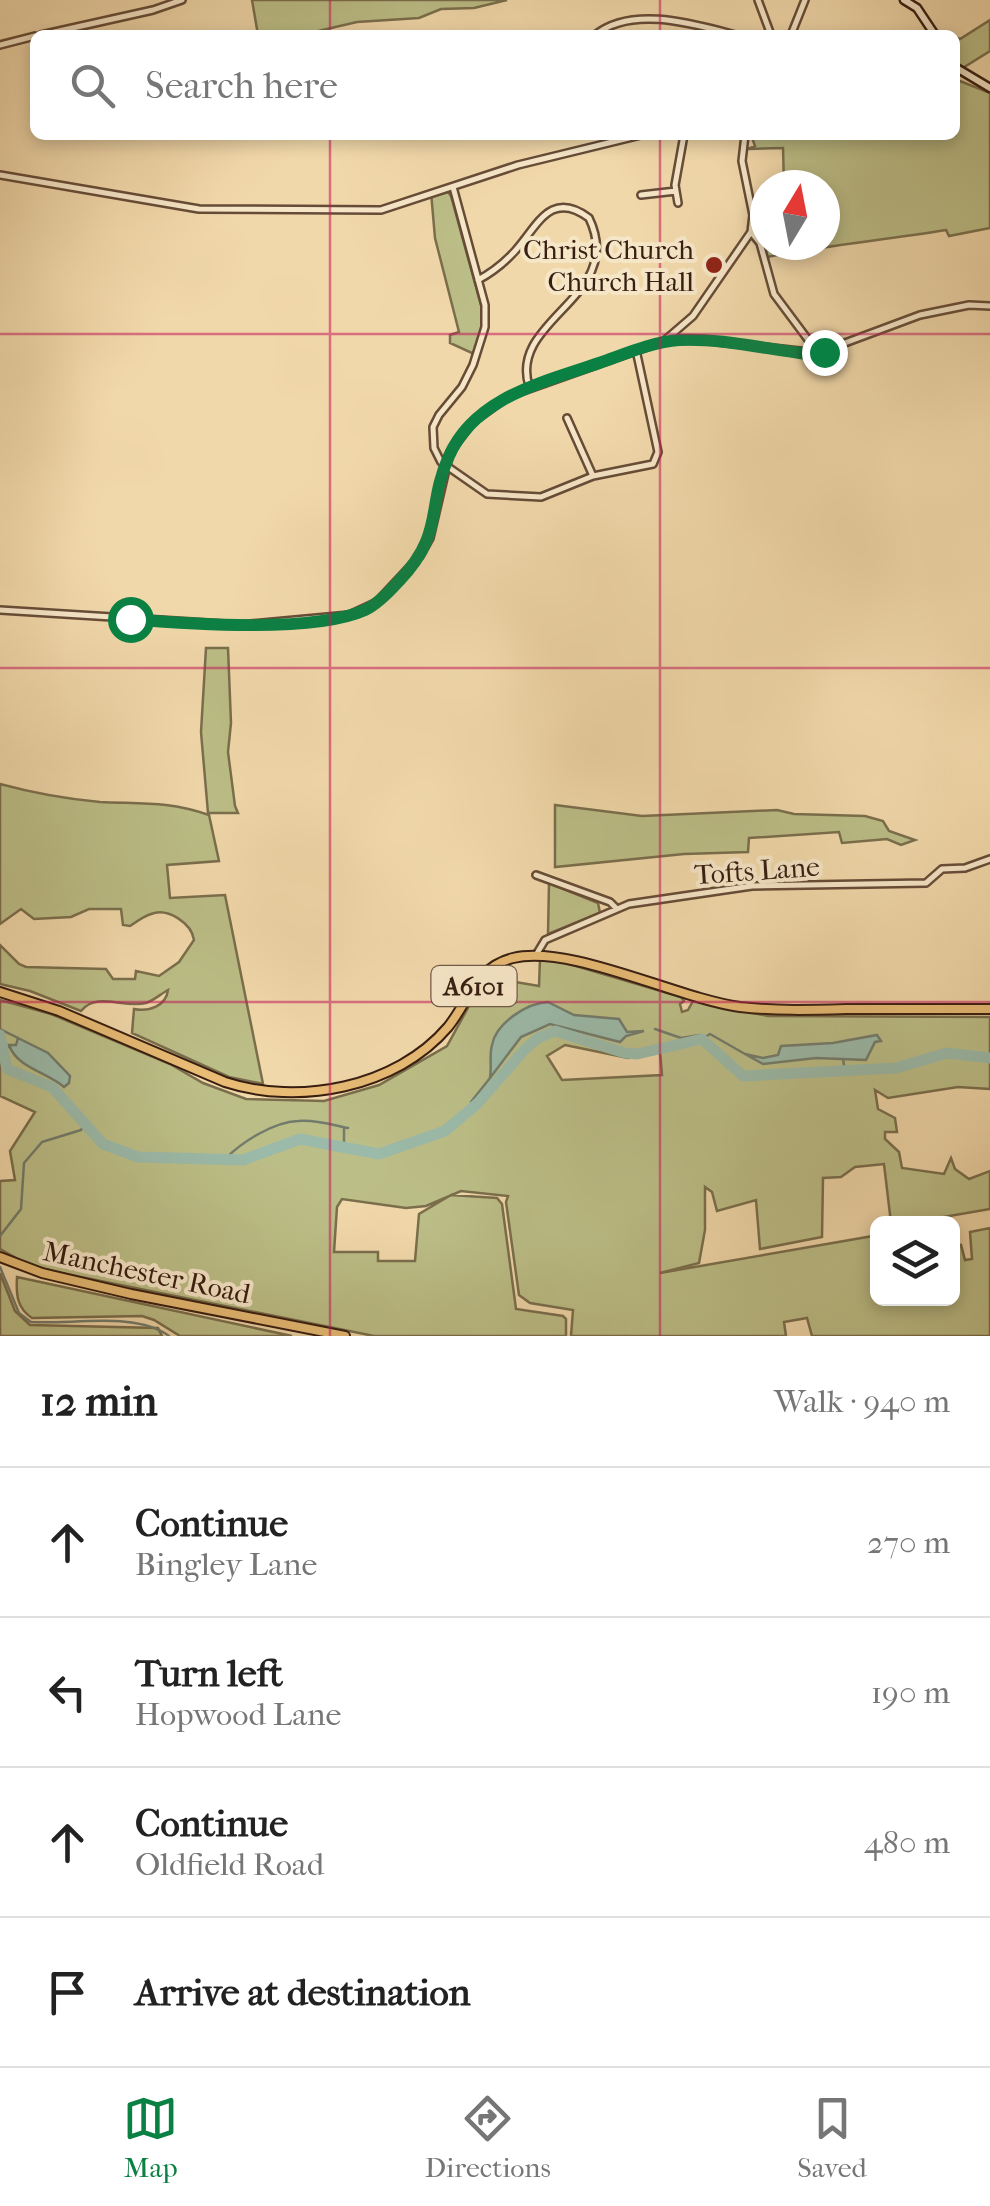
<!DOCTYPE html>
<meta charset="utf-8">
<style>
:root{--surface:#fff;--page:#f6f6f6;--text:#222;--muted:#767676;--line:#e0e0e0;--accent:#0b8043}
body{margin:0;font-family:"IM FELL French Canon",serif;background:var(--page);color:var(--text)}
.controls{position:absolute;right:30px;bottom:30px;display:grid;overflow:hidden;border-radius:15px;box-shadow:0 5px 15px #0003}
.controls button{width:90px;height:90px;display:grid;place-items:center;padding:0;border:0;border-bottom:2px solid var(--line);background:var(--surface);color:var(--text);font:50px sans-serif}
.compass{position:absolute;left:750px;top:170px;width:90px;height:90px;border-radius:50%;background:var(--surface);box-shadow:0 5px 15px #0003;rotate:10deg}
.stop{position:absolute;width:30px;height:30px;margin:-22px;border:8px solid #0b8043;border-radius:50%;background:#fff}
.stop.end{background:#0b8043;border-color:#fff;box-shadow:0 2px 10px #0008}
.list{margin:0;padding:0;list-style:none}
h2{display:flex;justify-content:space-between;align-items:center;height:130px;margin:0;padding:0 40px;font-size:42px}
h2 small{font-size:32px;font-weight:400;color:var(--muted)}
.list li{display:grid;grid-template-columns:65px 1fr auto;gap:30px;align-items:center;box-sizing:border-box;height:150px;padding:0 40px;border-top:2px solid var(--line)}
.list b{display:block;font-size:38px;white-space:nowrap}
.list p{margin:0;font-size:32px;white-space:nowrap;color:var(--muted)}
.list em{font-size:32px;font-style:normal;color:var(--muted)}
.icon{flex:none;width:55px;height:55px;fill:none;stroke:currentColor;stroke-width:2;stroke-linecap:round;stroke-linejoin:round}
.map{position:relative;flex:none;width:990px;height:1336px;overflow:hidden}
.search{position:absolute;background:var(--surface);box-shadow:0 5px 15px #0003;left:30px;right:30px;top:30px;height:110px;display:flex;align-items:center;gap:25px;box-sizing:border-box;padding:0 35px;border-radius:15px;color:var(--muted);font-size:38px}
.sheet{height:730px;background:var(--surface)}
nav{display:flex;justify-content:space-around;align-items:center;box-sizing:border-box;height:140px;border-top:2px solid var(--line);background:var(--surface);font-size:28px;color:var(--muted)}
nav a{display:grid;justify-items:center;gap:5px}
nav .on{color:var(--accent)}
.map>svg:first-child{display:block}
.green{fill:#bcbe87;stroke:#7a6e4c;stroke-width:2.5;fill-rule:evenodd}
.water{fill:#9bbaa9;stroke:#737c6c;stroke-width:2.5}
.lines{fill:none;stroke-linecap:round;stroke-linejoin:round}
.stream{stroke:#737c6c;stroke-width:2.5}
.river{stroke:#9bbaa9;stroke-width:11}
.minor-casing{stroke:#664c37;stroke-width:10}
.secondary-casing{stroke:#371e11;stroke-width:11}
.primary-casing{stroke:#371e11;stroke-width:12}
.minor{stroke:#f6e6c8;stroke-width:5}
.secondary{stroke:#f6e6c8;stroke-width:6}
.primary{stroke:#e8bc75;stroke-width:8}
.route{stroke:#0b8043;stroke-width:12}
.grid{fill:none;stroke:#c2185b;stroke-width:2.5;stroke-opacity:0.55}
.poi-dot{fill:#8f2418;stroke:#f6e6c8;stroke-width:4}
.labels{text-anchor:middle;stroke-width:8;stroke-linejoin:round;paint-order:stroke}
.shield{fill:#f6e6c8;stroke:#705a48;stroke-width:2.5}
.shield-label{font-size:25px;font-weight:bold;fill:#371e11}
.poi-label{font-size:28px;fill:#371e11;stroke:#f6e6c8;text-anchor:end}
.street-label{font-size:28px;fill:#371e11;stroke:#f6e6c8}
</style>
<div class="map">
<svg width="990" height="1336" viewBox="0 0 990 1336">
<rect width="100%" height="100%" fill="#f1d8aa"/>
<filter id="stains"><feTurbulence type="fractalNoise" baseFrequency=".002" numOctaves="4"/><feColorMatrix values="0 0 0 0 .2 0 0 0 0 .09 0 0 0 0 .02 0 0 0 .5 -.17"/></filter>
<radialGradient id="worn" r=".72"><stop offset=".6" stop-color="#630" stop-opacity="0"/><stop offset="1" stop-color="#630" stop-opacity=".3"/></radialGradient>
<!-- green -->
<path class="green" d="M252,0H507L474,8L441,9L419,18L357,22L301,35H258Z
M990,20V51L961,69L955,60V37L960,39Z
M955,79L990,93V228L949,236L946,230C886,240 826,245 767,257L754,205L765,204V245H825V185H784L783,148L748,149L755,146L751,135H955Z
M431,192L437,195L448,192L451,196L482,309L481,331L474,354L450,343V335L459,332L435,238Z
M206,648H228L231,723L228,752L235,806L238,813H208L201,732Z
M0,784C33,793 66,799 100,802C142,804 168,801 209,815L219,861L167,865L170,898L225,895L263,1084L229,1077L132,1033L134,1009C149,1012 166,1006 168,990C162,993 153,1001 146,1003C124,1009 97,991 81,1011L30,991L0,984V945L19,964L26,967L106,969L113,979H135L136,971L159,976L179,962L194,940C192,924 168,907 151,914C144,916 136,922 130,926L123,925L121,909H89L71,917L34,919L21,909L0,924Z
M555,805L642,816L777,810L794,814L865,816L883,821L889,831L915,840L901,845L887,839L842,843L839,832L749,838L748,852L684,854L555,867Z
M549,883L598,903L600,913L548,934Z
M540,959L559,961L681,997L684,1001L680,1004L682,1012L688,1010L693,1001L768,1016L990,1017V1089L958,1087L888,1098L875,1090L878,1109L895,1118L897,1132H885V1139L899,1152L902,1168L944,1174L951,1158L955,1169L969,1179L990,1171V1209L909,1223H891L884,1164L855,1167L841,1177L823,1178L822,1237L760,1249L756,1200L717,1211L712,1192L705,1187V1230L699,1263L660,1273L873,1236L877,1253L878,1298H952L953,1246L961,1245L965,1260L972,1259L970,1232L990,1228V1336H812L807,1318L784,1322L786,1336H571L573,1310L530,1303L519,1295L506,1202L508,1196L461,1191L426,1206L406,1208L342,1199L337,1207L334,1252H378V1261H415L419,1214L451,1195L497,1198L502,1204L516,1309L563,1316L566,1319V1336H374L61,1273L27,1264L0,1249V1181L15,1180L10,1151L35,1112L0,1096V1000L51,1014L170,1064L203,1083L246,1099L324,1101L379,1085L447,1046L485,977L539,986ZM565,1045L628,1058L660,1052L662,1075L562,1080L547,1056Z
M0,1273L15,1311L30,1325L158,1328L162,1336H0Z
M17,1277L292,1336H180L154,1320L142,1316L32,1318C17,1308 16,1295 17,1277Z"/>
<!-- water -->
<path class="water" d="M548,1002L574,1015L619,1019L627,1032L644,1031L626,1036L620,1042L550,1024L521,1037L490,1078C492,1066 489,1056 492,1045C496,1023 527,1003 548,1002Z
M877,1035L881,1041L875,1042L866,1060L816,1058L763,1064L745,1054L763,1058L778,1055L781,1046L833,1043Z
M18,1038L48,1053L70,1076L69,1083L64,1087C47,1072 17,1068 9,1045H16Z"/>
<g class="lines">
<!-- stream -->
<path class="stream" d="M0,1029L18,1038
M655,1029L681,1038L700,1035L702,1039L710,1034L745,1054
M2,1047H10
M843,1059L845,1072
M472,1107L471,1102L490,1078
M344,1147V1129
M225,1159C242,1142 273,1122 298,1121C314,1119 333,1125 348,1128
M0,1236L21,1209L24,1163L42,1142L81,1130L85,1124
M0,1267L19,1313L31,1322C71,1325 136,1311 169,1336"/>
<!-- river -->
<path class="river" d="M0,1035L7,1069L52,1087L103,1144L138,1157L243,1160L300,1139L379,1154L445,1131L478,1103L525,1049L538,1038L555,1031L625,1053L637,1054L702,1039L743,1076L896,1068L947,1053L990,1058"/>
<defs>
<path id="minor" d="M758,0L771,35
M41,35L153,10L182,0
M595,35C632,5 694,24 736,35
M791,35L805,0
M0,45L35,36
M706,135H736
M0,175L199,209L381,210L518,165L641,135
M453,187L485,305V327L473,365L462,387L439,415L433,427L434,448L441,462L487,494L541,497L593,476L653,464L658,452L636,350
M641,195L676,191
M678,203L675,185L684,135
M751,232L760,243L774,294L818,353
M478,280C491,273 505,262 515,251C537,227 550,189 589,218C627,297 508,319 529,386
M664,341L693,316L751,232L753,215L742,161L745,135
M567,418L593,476
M0,610L240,625L349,615L377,602L420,556L430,538L450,452L473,422L509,396L664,341L700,340L818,353L920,315L969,305L990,306
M536,875L610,902L616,908
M536,955L545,940L629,904L752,886L926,883L942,869L965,868L990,859"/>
<path id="secondary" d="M904,0L917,8L935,35
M955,67L990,88"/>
<path id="primary" d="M0,992L59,1011L225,1082C298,1106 396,1088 448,1027C469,1001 476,967 513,958C570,944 676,998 740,1007C776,1011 811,1010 846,1009C894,1009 942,1009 990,1009
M0,1257L42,1273L131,1294L345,1336"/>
</defs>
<!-- minor casing -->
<use href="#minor" class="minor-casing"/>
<!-- secondary casing -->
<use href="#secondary" class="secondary-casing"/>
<!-- primary casing -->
<use href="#primary" class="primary-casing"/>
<!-- minor -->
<use href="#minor" class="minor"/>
<!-- secondary -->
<use href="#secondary" class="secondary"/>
<!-- primary -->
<use href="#primary" class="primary"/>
</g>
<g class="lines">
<!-- route -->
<path class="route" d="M130,619C187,624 314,633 365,610C378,604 390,591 399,581C445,533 426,507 449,456C475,397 544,382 599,363C625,354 652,342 679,340C721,338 765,349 807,354L824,352"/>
</g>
<!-- grid -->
<path class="grid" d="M330,0V35M660,0V35M330,135V1336M660,135V1336M0,334H990M0,668H990M0,1002H990"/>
<!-- markers -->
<circle class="poi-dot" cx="714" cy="265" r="10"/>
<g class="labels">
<!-- shield labels -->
<rect class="shield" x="431.5" y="966" width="85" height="40" rx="8"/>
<g class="shield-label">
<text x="474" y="995">A6101</text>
</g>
<!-- poi labels -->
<g class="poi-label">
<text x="694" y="259">Christ Church<tspan x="694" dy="32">Church Hall</tspan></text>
</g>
<!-- street labels -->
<g class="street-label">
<text transform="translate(757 870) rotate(-4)" y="10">Tofts Lane</text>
<text transform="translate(147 1272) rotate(12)" y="10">Manchester Road</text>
</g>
</g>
<rect width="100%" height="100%" filter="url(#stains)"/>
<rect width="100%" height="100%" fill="url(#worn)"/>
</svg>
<div class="controls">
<button><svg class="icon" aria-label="layers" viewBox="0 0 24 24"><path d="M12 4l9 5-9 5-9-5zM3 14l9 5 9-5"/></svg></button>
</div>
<svg class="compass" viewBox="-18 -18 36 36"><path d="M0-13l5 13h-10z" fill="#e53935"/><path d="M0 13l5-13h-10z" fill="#767676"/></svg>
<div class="stop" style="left:130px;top:619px"></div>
<div class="stop end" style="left:824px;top:352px"></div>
<div class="search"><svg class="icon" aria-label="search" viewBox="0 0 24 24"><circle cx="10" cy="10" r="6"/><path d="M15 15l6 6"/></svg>Search here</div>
</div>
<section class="sheet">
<h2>12 min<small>Walk · 940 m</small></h2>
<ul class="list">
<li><svg class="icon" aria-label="ahead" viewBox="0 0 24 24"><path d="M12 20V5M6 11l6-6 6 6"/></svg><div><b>Continue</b><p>Bingley Lane</p></div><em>270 m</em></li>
<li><svg class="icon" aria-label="left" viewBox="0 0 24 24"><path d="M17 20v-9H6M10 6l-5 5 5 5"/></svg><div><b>Turn left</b><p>Hopwood Lane</p></div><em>190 m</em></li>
<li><svg class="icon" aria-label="ahead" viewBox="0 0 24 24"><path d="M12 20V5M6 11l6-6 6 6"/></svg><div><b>Continue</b><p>Oldfield Road</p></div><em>480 m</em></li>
<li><svg class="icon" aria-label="arrive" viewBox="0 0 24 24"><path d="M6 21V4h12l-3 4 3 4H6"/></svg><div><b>Arrive at destination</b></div></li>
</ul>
</section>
<nav>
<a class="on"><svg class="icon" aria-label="map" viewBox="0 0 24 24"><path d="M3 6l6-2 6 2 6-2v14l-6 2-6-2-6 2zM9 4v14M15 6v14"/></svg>Map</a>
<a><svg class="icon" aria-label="directions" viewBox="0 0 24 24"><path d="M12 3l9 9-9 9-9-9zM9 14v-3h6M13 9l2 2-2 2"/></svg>Directions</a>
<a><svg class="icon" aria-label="saved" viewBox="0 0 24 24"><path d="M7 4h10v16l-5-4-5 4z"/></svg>Saved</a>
</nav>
